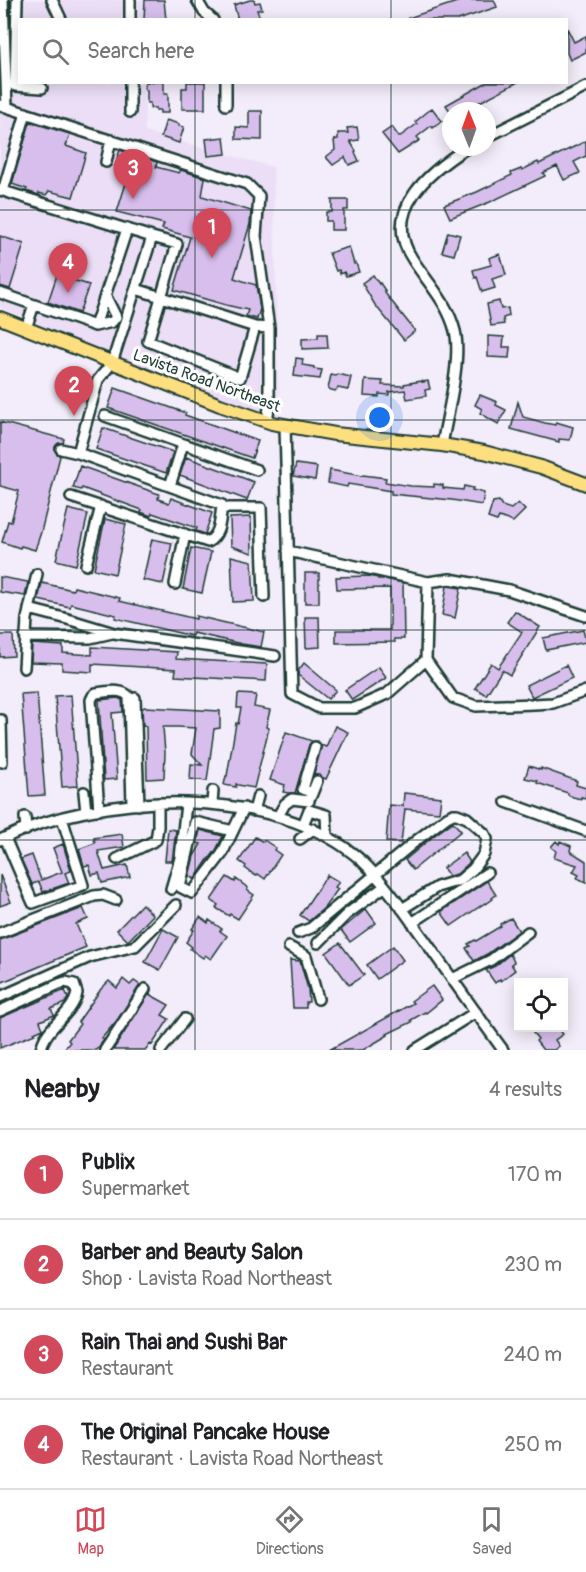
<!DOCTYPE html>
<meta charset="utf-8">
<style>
:root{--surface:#fff;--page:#f6f6f6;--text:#202124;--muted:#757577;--line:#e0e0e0;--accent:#d1495b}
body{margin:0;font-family:Pangolin,sans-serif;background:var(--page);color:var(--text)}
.controls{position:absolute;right:18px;bottom:18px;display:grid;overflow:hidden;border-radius:0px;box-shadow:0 3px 15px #0003}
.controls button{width:54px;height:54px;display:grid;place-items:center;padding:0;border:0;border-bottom:2px solid var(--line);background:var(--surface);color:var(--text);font:30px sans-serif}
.compass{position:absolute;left:442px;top:102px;width:54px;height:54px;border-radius:50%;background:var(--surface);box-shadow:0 3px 15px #0003;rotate:359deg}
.you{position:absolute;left:380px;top:418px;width:21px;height:21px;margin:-15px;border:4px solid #fff;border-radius:50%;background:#1a73e8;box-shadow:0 0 0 9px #1a73e833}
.badge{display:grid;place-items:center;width:39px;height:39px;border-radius:50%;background:var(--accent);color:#fff;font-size:20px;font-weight:700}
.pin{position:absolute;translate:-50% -50px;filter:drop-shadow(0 2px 3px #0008)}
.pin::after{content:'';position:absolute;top:32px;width:21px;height:18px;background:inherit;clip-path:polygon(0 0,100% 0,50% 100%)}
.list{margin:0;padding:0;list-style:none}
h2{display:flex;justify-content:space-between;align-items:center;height:78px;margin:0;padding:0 24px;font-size:26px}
h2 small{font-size:20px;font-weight:400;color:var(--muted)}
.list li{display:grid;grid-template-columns:39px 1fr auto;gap:18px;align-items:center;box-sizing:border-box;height:90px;padding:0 24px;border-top:2px solid var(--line)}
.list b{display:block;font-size:22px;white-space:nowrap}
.list p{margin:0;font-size:20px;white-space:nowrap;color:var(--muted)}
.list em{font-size:20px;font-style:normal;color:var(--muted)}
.icon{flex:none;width:33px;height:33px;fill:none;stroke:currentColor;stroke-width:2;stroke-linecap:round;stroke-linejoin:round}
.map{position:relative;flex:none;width:586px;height:1050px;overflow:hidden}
.search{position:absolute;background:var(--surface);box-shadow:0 3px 15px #0003;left:18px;right:18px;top:18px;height:66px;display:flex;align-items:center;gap:15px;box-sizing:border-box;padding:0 21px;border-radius:0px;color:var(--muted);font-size:22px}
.sheet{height:438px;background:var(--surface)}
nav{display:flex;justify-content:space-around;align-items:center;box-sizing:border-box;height:84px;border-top:2px solid var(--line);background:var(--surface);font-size:16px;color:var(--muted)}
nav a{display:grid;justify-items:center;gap:3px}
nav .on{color:var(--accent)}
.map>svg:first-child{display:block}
.built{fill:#ebdef6}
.building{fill:#d8beed;stroke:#1f3d34;stroke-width:1.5}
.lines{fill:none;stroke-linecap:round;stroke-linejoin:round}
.minor-casing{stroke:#1f3d34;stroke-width:14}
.major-casing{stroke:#1f3d34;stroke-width:16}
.minor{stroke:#fff;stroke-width:9}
.major{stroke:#fedf80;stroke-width:12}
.grid{fill:none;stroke:#1f3d34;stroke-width:1.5;stroke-opacity:0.55}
.labels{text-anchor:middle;stroke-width:6;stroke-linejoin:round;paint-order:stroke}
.street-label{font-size:16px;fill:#1f3d34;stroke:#fff}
</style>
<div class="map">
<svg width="586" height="1050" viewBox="0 0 586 1050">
<rect width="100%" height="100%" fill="#f3ecfa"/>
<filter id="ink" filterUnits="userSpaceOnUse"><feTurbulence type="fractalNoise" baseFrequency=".0167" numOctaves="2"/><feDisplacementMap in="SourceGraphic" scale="12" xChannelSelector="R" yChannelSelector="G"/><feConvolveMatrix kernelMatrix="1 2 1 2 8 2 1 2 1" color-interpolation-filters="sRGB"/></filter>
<g filter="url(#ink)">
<!-- built -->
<path class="built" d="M0,0H144V19L20,20V82L144,83L145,132L273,167L279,417L216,402L0,307Z"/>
<!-- building -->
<path class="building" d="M145,0H164L166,20H144Z
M250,0H254L255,3L260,2L262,9L257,10L260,18L254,20H238L234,5Z
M463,0H494L497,7L458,20H408V18Z
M567,28L574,42L586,36V52L570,60L567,53Z
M145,82H164V94H168V113H160V110H156V108H150V103H147V90H145Z
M187,82H205V109H182V88H187Z
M487,82H518L476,104L468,108L470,111H450L446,105Z
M432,108L442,121L433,128L431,126L417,137L420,140L398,154L382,134L392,127L399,137L417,124L415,122Z
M249,111H262V140L236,139V127L249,128Z
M166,120L179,124V126L184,127L179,143L161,137Z
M30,122L70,134L66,146L86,153L73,197L49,191L46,195L39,193V195L26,191L27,189L12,184Z
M357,127L359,140L350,141L356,151L355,152L359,161L349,165L345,157L333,165L326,157L335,150L334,140L338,139V133H348L347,128Z
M224,137L226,154L208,156L206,139Z
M586,141V156L574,162L580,173L564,180L557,166L543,173L545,176L490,202L450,218L444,205L477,192L512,175L511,173L521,169L522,170L538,162L539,164Z
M120,150L157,162L156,167L179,173L181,170L205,178L202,196L251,211L250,224L234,278L256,285L260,309L257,319L246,316L248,310L226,305L174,290L190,237L162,229L164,224L117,212L132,164L117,159Z
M332,200H348V210H344V230H331V221H326V212H332Z
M448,232L460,235L454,255L442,252Z
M0,236L24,244L10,289L0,286Z
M349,247L354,264L356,263L359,272L346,276L344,272L340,274L339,270L336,271L329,253Z
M500,254L506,275L492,279L495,288L482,292L477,277L475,278L473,270L491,265L489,258Z
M57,275L89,285L79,313L48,302Z
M373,275L379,284L380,283L386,292L385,293L415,331L404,340L375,305L362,283Z
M499,301L501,309L508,308L509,316L503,318L504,324L491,326L487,304Z
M318,334H327L328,348L302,349V339L318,338Z
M488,336L504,337L503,347H510L509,358L488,357Z
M296,358L303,359L302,365L314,367V369L322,370L320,379L294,376Z
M337,374L351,377L348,390L338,388L335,391L328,389L331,375L336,376Z
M365,380L383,381L382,385L404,386V384L422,381V382L428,381L430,389L425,390L426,396L407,399L405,390L389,392V395L379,394V397L364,396Z
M115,388L186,413L185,415L258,441L252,458L108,408Z
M480,395L497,402L496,405L506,410L498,424L480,413L482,409L475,405Z
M518,402L523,417L545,423L555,425L556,422L573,427L570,440L559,439V442L511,429Z
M0,422L64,439L63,443H59L55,447V451L60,456L41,532L35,550L21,546L20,548L2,542L8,521L11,522L19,491L0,486Z
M103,428L173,452L166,473L96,449Z
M186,457L254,482L247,500L180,475Z
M296,464L317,467L315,480L293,476Z
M80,466L159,494L158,499L169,503L171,498L212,513L205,534L196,531L197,528L152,513L151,516L141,512L142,510L82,488L81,490L73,488Z
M330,470L362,476L363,475L386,478L385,482L411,486L434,487V484L443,485V488L463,490L464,486L473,488L472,490L484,493L482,505L452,500L391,494V491L348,484L347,487L328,483Z
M499,501L502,506L511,509L518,503L525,510L513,522L499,517L497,521L488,518L493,502Z
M68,509L88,514L76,565L56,560Z
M251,517L252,553L231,546L230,518Z
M105,519L126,524L115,574L94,569Z
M152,539L172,543L163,584L143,580Z
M191,548L211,552L202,593L183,589Z
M231,556L252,561L254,601L233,602Z
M305,573H319V603H305Z
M369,576L378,578V579H385L403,583L404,639H394L395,642L336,643V630H390V588L337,589L336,577Z
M0,577L28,582L25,596L0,592Z
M42,583L73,590L74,587L120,598L119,601L196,619V616L264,632L261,647L242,644L193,633L192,636L115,618L116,615L71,604L70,607L38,600Z
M447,586L461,588L455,618L442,615Z
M515,611L540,627L510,675L502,670L486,695L475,688L491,663L498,668L522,632L507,622Z
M305,617H319L320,647L306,648Z
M583,630L586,642L546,650L543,638Z
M0,635H13L14,656L0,657Z
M32,644L63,646V653L92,655V647L177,652L176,659L267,664L266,681L175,676L176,669L92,664V672L62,670V663L31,662Z
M304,663L336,690L328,699L298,675V671Z
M566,665L572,678L532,697L526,685Z
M379,667L386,678L352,700L345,690Z
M37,693L45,795L29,796L21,694Z
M238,694L256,695L254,707L270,710L266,727L269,728L254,788L238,785L236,784V787L224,785L226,776H227L236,723L238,724L241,708H237Z
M71,695L78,786L62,787L55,696Z
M118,698L122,700L123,712L112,713L117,779L104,780L99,700Z
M145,707L220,711V728L214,729L207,781L190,779L191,764L202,765L192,754L196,728L178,727H163L165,753L164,778L147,779L146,726L143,725L142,708Z
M335,726L348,732L326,779L314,774L321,745L326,747Z
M286,732L312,741L309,745L295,793H288L283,792L285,785L270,780Z
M529,766L541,770V768L577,781L576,785L586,788V798L581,797V799L573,797L568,795V793L537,783L538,781L525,778Z
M404,793L441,797L439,812L405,809L401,843L386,842L389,805L403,806Z
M453,822L461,831L413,870L405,860L436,834Z
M168,829L176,830L172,861H165Z
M200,830L223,836L216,850L210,858H209L195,879L189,876L194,856L201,844L197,843Z
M122,834L124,847L98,851L104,870L127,865L130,877L102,883L99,873L92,875L89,865L84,866L79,849L95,843L94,838Z
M255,837L263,842L264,840L276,848L274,850L281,855L265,879L258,874L256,876L245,868L246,866L239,861Z
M556,841L559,844L560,841L571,846L570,851L586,861V882L577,878L579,875L573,872L577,865L554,858L556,851L551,847Z
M63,844L71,871L65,873L69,883L43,892L39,882L32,884L21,859L32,855L41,880L62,872L53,848Z
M464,853L470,862L457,874L449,876L443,868Z
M0,875L11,902L0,906Z
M327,875L339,882L335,887L338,889L324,908L309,921L300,915Z
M227,877L235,882L236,879L248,888L247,890L254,895L238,919L230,914L229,916L216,908L218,905L211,900Z
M487,881L496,895L492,898L493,899L486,904L485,903L451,926L441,912Z
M142,904L153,915L128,941L117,930Z
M83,908L88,919L76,924L86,947L0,983V940Z
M366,909L376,923L350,942L341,930Z
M200,917L208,923L209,920L222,929L220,931L227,936L211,959L205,955L203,958L190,949L192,947L186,942L194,930L192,929Z
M511,918L519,931L487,954L474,961L466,948L470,946L468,944L475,940L476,941L501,926L500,924Z
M163,929L178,937L160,970L145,962Z
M340,943L364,975L349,985L326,953Z
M393,946L403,960L377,979L367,965Z
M510,954L514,962L511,964L515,970L501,981L500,979L495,983L486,970L495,966Z
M290,960L300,961L308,989L309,1002H306V1008H293Z
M123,979L130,985L134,981L140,985L118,1019L102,1038L104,1040L96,1050H63L70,1042L68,1040L80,1024L78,1022L101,989L109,981L117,988Z
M432,986L442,1000L426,1013L425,1012L411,1020L412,1022L387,1034L388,1035L363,1050H329L413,1003L411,1001Z
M65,990L68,998L65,1003L51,1009L54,1015L40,1021L43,1029L34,1033L35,1034L0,1048V1018Z
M149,994L169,1005L162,1015L169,1019L152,1045L150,1044L146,1050H113Z
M529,1028H558L563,1034L555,1040L559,1046L554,1050H543L536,1041L538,1039Z"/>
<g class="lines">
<defs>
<path id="minor" d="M3,0L7,107
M17,0L15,86L42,88
M52,0L61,19
M130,0V20
M197,0L204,12L213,20
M130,82V112
M0,105L247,184L259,196L256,236L269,328
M226,105V82
M487,137L586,87
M106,162L111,140
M0,190L152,237
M3,191L26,113
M136,289L255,327L269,328V408L267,421
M0,293L95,326L112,322L116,317L105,295
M95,326L127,229
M26,328L34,305
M105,416L257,470
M285,425L292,694L319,708H355L387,694L426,660
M442,445C447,416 462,359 455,331C448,303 428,283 413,260C380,211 430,171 468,147
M61,449L78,453
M170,486L183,444
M71,497L208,542C221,534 220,519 222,505L78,453L98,380L112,363L152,237L177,244L148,341L240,378L255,327
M222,508H261L264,597
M288,551L428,582L450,579L509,590L586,616
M86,565L101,506
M428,582L426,660L453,698L476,706L534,704L553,703L586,691
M175,584L185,534
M29,609L64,618L114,633L275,656
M25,637L90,638L112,633
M24,668L27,619L37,574
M135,698L139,805
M0,720H1L2,762
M84,792L86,812
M312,793L303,789L315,747
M311,796L317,781
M506,802L586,831
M212,803L213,791
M99,810L91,700L93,696L96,693C107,692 123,688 129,697L132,805
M254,811L258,796
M278,816L285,804L292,799L309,801
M25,817L26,830
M303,825L309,810L326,815L327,836
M233,831L195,822L180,887L192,893L222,854L244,808
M5,838L33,903L83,885L62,818
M300,839L313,829
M0,840C100,791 275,783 362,861C386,884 405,913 424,939C450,976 476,1013 503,1050
M117,859L156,840L158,827V803
M171,889L180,858L186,804
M412,923L487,873
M0,933L94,896L103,895L116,900
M298,933L311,928L417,840L447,817L453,814H457L467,818L485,834L487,839L484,854L473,869L460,880L437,887L402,909
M318,943L347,914L384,887
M289,947L306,956L318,999
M452,979L491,960L528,932
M0,997L90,957L135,946L176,905
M0,1011L59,984L65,982L74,984L77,993C73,1015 44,1027 41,1050
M105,1050L145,989
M161,1050L185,1019
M415,1050L476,1012"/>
<path id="major" d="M0,318L220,405L272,423L335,434L442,445L484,452L541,467L586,484"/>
</defs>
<!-- minor casing -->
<use href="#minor" class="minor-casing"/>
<!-- major casing -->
<use href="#major" class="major-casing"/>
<!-- minor -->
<use href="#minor" class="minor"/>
<!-- major -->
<use href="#major" class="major"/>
</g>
</g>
<!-- grid -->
<path class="grid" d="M195,0V20M391,0V20M195,82V1050M391,82V1050M0,210H586M0,420H586M0,630H586M0,840H586"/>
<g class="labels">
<!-- street labels -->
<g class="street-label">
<text transform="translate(207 380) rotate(20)" y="6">Lavista Road Northeast</text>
</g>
</g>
</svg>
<div class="controls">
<button><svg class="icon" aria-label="locate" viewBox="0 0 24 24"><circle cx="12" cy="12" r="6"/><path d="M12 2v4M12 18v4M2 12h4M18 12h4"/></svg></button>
</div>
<svg class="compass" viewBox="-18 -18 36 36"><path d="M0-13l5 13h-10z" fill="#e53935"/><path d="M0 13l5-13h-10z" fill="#757577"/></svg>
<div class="you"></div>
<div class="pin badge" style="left:212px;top:258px">1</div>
<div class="pin badge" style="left:74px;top:416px">2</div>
<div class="pin badge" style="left:133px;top:199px">3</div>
<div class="pin badge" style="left:68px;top:293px">4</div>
<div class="search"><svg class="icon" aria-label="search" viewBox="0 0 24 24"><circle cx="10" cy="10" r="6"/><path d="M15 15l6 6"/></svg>Search here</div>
</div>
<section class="sheet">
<h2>Nearby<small>4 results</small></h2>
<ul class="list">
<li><span class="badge">1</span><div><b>Publix</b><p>Supermarket</p></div><em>170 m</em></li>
<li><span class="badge">2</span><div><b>Barber and Beauty Salon</b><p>Shop · Lavista Road Northeast</p></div><em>230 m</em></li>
<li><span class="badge">3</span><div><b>Rain Thai and Sushi Bar</b><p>Restaurant</p></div><em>240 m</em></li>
<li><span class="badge">4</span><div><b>The Original Pancake House</b><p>Restaurant · Lavista Road Northeast</p></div><em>250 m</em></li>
</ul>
</section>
<nav>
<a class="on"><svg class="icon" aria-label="map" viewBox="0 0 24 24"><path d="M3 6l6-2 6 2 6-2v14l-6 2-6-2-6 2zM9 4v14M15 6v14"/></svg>Map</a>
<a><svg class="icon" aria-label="directions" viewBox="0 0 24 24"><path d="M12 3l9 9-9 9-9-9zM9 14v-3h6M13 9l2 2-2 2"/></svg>Directions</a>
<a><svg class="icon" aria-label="saved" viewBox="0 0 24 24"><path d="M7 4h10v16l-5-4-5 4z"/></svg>Saved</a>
</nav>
